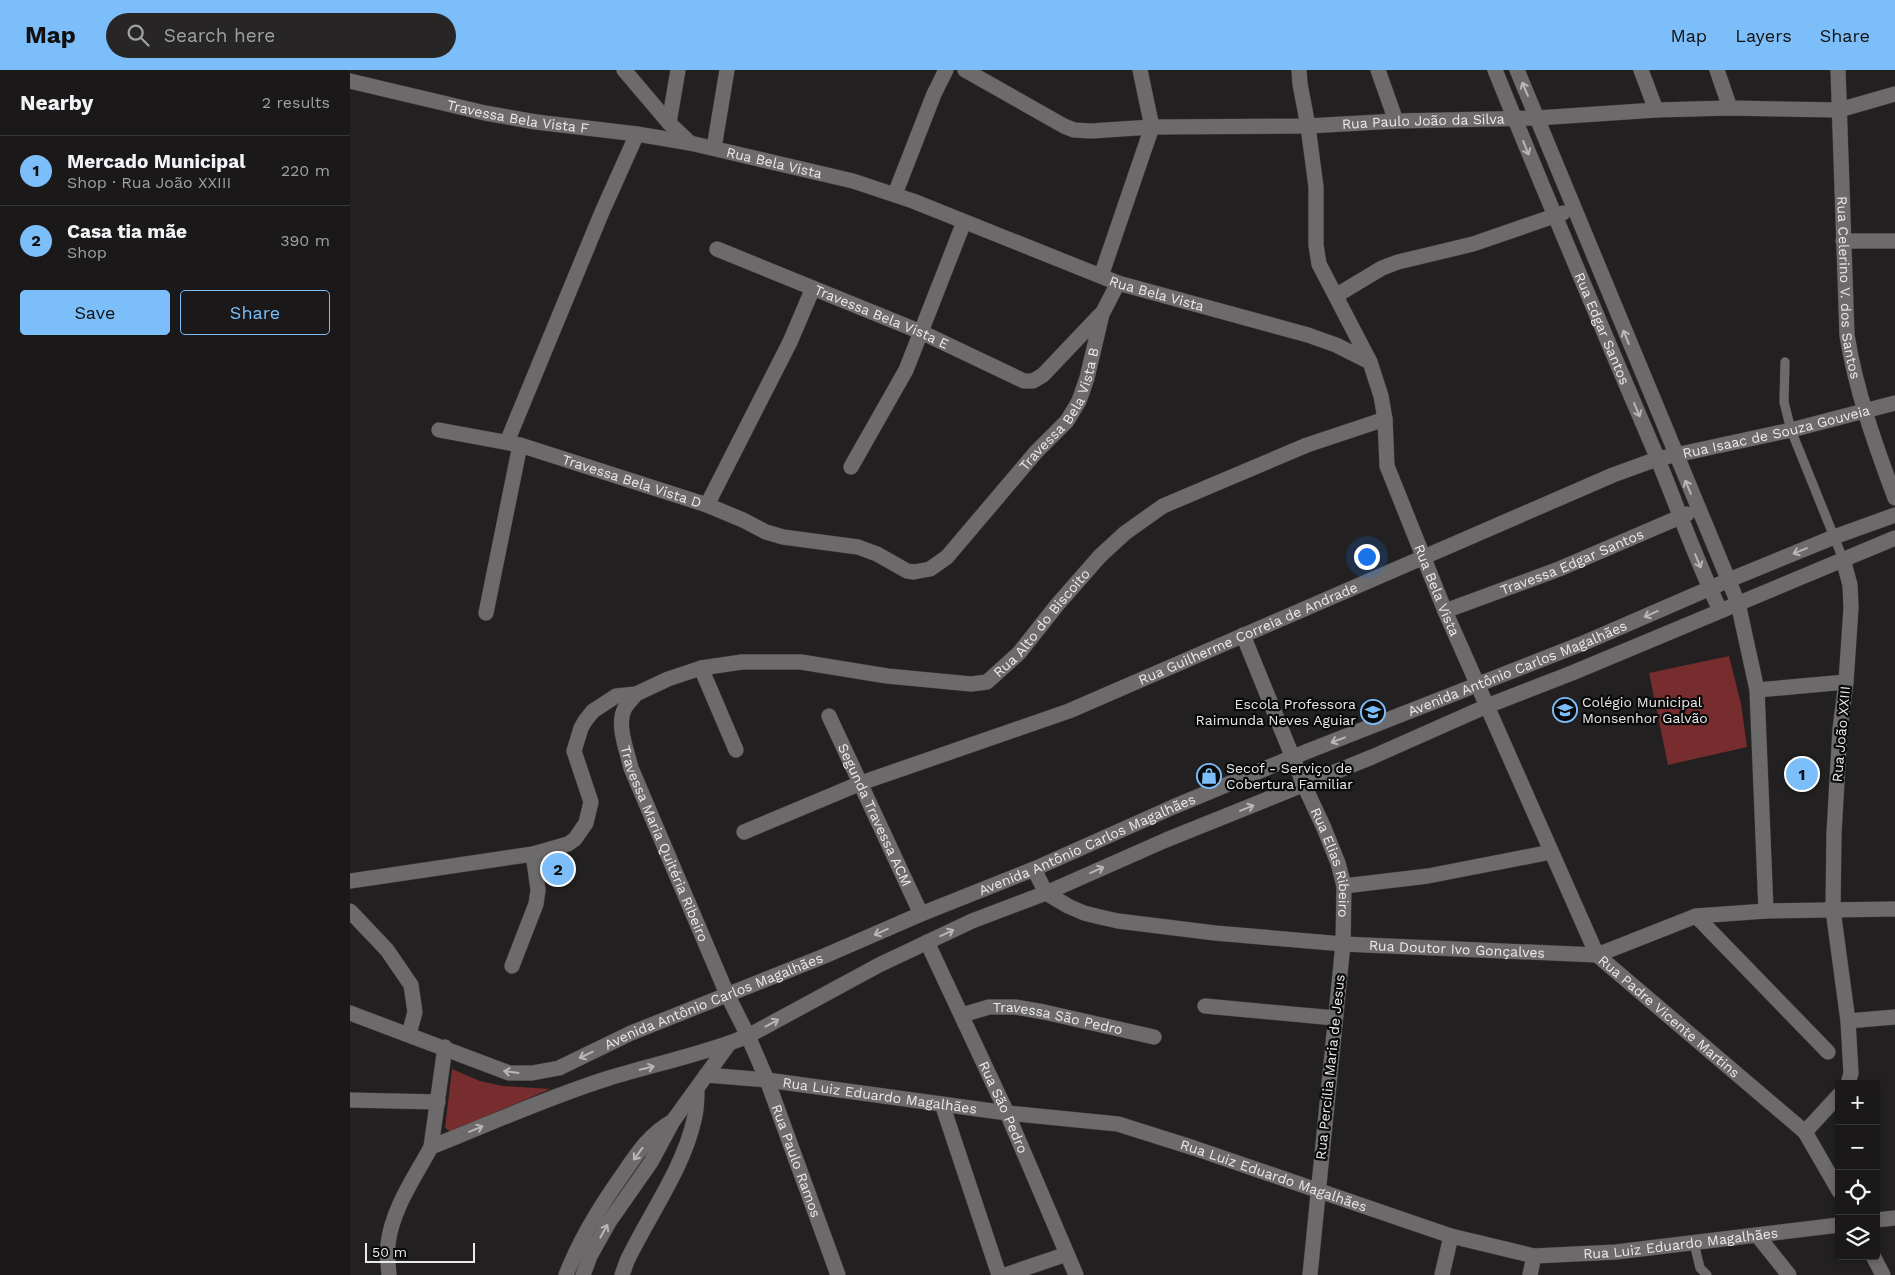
<!DOCTYPE html>
<meta charset="utf-8">
<style>
:root{--surface:#1a1819;--page:#272526;--text:#f1f3f6;--muted:#9fa0a2;--line:#383738;--accent:#7cbef9}
body{margin:0;font-family:"Work Sans",sans-serif;background:var(--page);color:var(--text)}
.controls{position:absolute;right:15px;bottom:15px;display:grid;overflow:hidden;border-radius:5px;box-shadow:0 2px 8px #0003}
.controls button{width:45px;height:45px;display:grid;place-items:center;padding:0;border:0;border-bottom:1px solid var(--line);background:var(--surface);color:var(--text);font:25px sans-serif}
.scale{position:absolute;left:15px;bottom:12px;width:110px;box-sizing:border-box;padding-left:5px;border:2px solid #ebe9ea;border-top:0;font-size:14px;line-height:18px;white-space:nowrap;color:#ebe9ea;-webkit-text-stroke:4px #0b0a0a;paint-order:stroke}
.you{position:absolute;left:1016px;top:486px;width:18px;height:18px;margin:-12px;border:4px solid #fff;border-radius:50%;background:#1a73e8;box-shadow:0 0 0 8px #1a73e833}
.badge{display:grid;place-items:center;width:32px;height:32px;border-radius:50%;background:var(--accent);color:#111;font-size:16px;font-weight:700}
.pin{position:absolute;translate:-50% -50%;border:2px solid #fff;box-shadow:0 1px 5px #0006}
.list{margin:0;padding:0;list-style:none}
h2{display:flex;justify-content:space-between;align-items:center;height:65px;margin:0;padding:0 20px;font-size:21px}
h2 small{font-size:16px;font-weight:400;color:var(--muted)}
.list li{display:grid;grid-template-columns:32px 1fr auto;gap:15px;align-items:center;box-sizing:border-box;height:70px;padding:0 20px;border-top:1px solid var(--line)}
.list b{display:block;font-size:19px;white-space:nowrap}
.list p{margin:0;font-size:16px;white-space:nowrap;color:var(--muted)}
.list em{font-size:16px;font-style:normal;color:var(--muted)}
.actions{display:flex;gap:10px;padding:15px 20px}
.actions a{flex:1;padding:11px 0;border:1px solid var(--accent);border-radius:5px;text-align:center;font-size:18px;color:var(--accent)}
.actions .main{background:var(--accent);color:#111}
.icon{flex:none;width:28px;height:28px;fill:none;stroke:currentColor;stroke-width:2;stroke-linecap:round;stroke-linejoin:round}
.map{position:relative;flex:none;width:1545px;height:1205px;overflow:hidden}
header{display:flex;align-items:center;gap:30px;box-sizing:border-box;height:70px;padding:0 25px;background:var(--accent);color:#111}
header strong{font-size:24px}
nav{display:flex;gap:28px;margin-inline-start:auto;font-size:18px}
.search{width:350px;height:45px;background:var(--page);display:flex;align-items:center;gap:12px;box-sizing:border-box;padding:0 18px;border-radius:28px;color:var(--muted);font-size:19px}
main{display:flex}
aside{flex:1;background:var(--surface)}
.map>svg:first-child{display:block}
.green{fill:#772c2d}
.lines{fill:none;stroke-linecap:round;stroke-linejoin:round}
.lane-casing{stroke:#3d3a3c;stroke-width:10}
.street-casing{stroke:#3d3a3c;stroke-width:16}
.secondary-casing{stroke:#3d3a3c;stroke-width:16}
.lane{stroke:#6d6a6c;stroke-width:9}
.street{stroke:#6d6a6c;stroke-width:15}
.secondary{stroke:#6d6a6c;stroke-width:15}
.oneway{stroke:#b9b6b8}
.labels{text-anchor:middle;stroke-width:4.5;stroke-linejoin:round;paint-order:stroke}
.street-label{font-size:14px;fill:#ebe9ea;stroke:#0b0a0a}
.poi-label{font-size:14px;fill:#ebe9ea;stroke:#0b0a0a;text-anchor:start}
</style>
<header>
<strong>Map</strong>
<div class="search"><svg class="icon" aria-label="search" viewBox="0 0 24 24"><circle cx="10" cy="10" r="6"/><path d="M15 15l6 6"/></svg>Search here</div>
<nav><a>Map</a><a>Layers</a><a>Share</a></nav>
</header>
<main>
<aside>
<h2>Nearby<small>2 results</small></h2>
<ul class="list">
<li><span class="badge">1</span><div><b>Mercado Municipal</b><p>Shop · Rua João XXIII</p></div><em>220 m</em></li>
<li><span class="badge">2</span><div><b>Casa tia mãe</b><p>Shop</p></div><em>390 m</em></li>
</ul>
<div class="actions"><a class="main">Save</a><a>Share</a></div>
</aside>
<div class="map">
<svg width="1545" height="1205" viewBox="0 0 1545 1205">
<rect width="100%" height="100%" fill="#222021"/>
<!-- green -->
<path class="green" d="M1379,586L1391,634L1397,677L1318,695L1299,603Z
M102,999L130,1011L153,1016L200,1019L101,1062L95,1058Z"/>
<g class="lines">
<defs>
<path id="lane" d="M1435,292L1434,332L1441,360L1493,489
M1344,1173L1350,1198L1357,1205"/>
<g id="street">
<path id="s1" d="M274,0L319,53L340,73L503,111L563,131L768,213L958,265L986,275L1020,292"/>
<path id="s2" d="M615,0L714,56L724,60L741,61L802,57L958,56L1046,51L1187,48L1306,40L1380,38L1489,40L1545,24"/>
<path id="s3" d="M949,0L950,14L958,56L966,117V175L969,194L1020,292L1031,326L1035,349L1037,396L1095,541L1247,885L1455,1062L1489,1121"/>
<path d="M1028,0L1046,51"/>
<path id="s4" d="M1145,0C1196,127 1250,253 1304,380C1326,433 1345,488 1370,540"/>
<path d="M1167,0L1388,533L1407,620L1416,841"/>
<path d="M1291,0L1306,40"/>
<path d="M1367,0L1380,38"/>
<path id="s5" d="M1488,0L1497,265C1506,321 1525,374 1545,428"/>
<path id="s6" d="M0,11L135,43L186,52L287,64L340,73"/>
<path d="M319,53L328,0"/>
<path d="M364,78L377,0"/>
<path d="M545,124L584,24L596,0"/>
<path d="M1493,171H1545"/>
<path id="s7" d="M367,179L571,262L674,311H683L693,305L750,245"/>
<path d="M751,206L802,57L790,0"/>
<path d="M987,225L1032,198L1048,192L1123,174L1213,143"/>
<path id="s8" d="M89,360L170,375L357,435L393,450L416,462L433,467L508,477L527,484L557,501L564,502L580,499L597,487L686,382L717,351L729,331L737,308L752,244L768,213"/>
<path d="M157,372L252,142L287,64"/>
<path d="M501,397L556,300L614,152"/>
<path d="M357,435L440,272L463,218"/>
<path d="M1493,489L1500,515L1501,538L1496,612L1490,659L1484,763L1483,840L1498,951L1501,1003L1498,1014"/>
<path id="s9" d="M1095,541L1209,499L1337,444"/>
<path d="M136,543L170,375"/>
<path id="s10" d="M893,565L954,715L974,758L988,793L994,816L993,874L960,1205"/>
<path d="M351,598L386,680"/>
<path d="M1407,620L1496,612"/>
<path id="s11" d="M286,624C283,628 279,632 276,636C265,653 277,680 281,698L377,924L398,966L417,1010L488,1205"/>
<path id="s12" d="M479,646L571,844"/>
<path id="s13" d="M394,762L511,713L719,641L1263,405L1307,389L1441,360L1545,333"/>
<path id="s14" d="M684,799L696,823L718,836L734,843L750,847L768,851L865,863L993,874L1247,885L1346,846L1416,841L1545,839"/>
<path id="s15" d="M0,811L183,784L218,774L225,769L236,753L241,732L224,681L231,658L235,651L243,641L266,626L286,624L318,609L351,598L392,592H451L537,606L621,614L637,612L669,583L707,535L750,486L775,463L813,436L957,375L1035,349"/>
<path d="M994,816L1078,806L1201,782"/>
<path d="M0,841L37,880L61,915L65,942L59,964"/>
<path d="M1346,846L1478,982"/>
<path id="s16" d="M577,872L657,1043L726,1205"/>
<path d="M162,896L186,834L188,820L183,784"/>
<path d="M855,936L985,948"/>
<path id="s17" d="M612,945L639,937H665L694,942L804,967"/>
<path d="M1498,951L1545,947"/>
<path id="s18" d="M356,1005L417,1010L657,1043L768,1054L844,1078L1101,1166L1184,1186L1266,1182L1489,1155"/>
<path d="M0,1030L88,1032"/>
<path d="M592,1034L649,1205"/>
<path d="M1455,1062L1489,1025"/>
<path d="M1526,1150L1545,1148"/>
<path d="M1407,1165L1439,1205"/>
<path d="M1523,1186L1533,1205"/>
<path d="M39,1205C38,1195 37,1184 38,1174C42,1139 65,1107 81,1077"/>
<path d="M272,1205L277,1191C299,1145 333,1099 344,1050C347,1040 347,1029 347,1019"/>
<path d="M655,1205L717,1184"/>
<path d="M1092,1205L1101,1166"/>
<path d="M1180,1205L1184,1186"/>
</g>
<g id="secondary">
<path id="s19" d="M0,943L159,1003H182L209,998L281,963L472,887L571,844L684,799L823,737L943,687L1236,572L1379,510L1484,467L1545,445"/>
<path d="M95,977L81,1077C139,1054 196,1028 256,1009C303,994 352,985 398,966L529,895L622,851L696,823L816,770L1022,687L1137,636L1222,603L1545,468"/>
<path d="M216,1205C230,1169 249,1138 271,1107C286,1085 299,1064 323,1051"/>
<path d="M233,1205L240,1186L259,1152L301,1092L323,1051L378,975"/>
</g>
</defs>
<!-- lane casing -->
<use href="#lane" class="lane-casing"/>
<!-- street casing -->
<use href="#street" class="street-casing"/>
<!-- secondary casing -->
<use href="#secondary" class="secondary-casing"/>
<!-- lane -->
<use href="#lane" class="lane"/>
<!-- street -->
<use href="#street" class="street"/>
<!-- secondary -->
<use href="#secondary" class="secondary"/>
</g>
<!-- one-way arrows -->
<defs><path id="oneway-shaft" d="M-6 0H5M1.5-3L5.5 0L1.5 3" fill="none" stroke-width="1.6" stroke-linecap="round" stroke-linejoin="round" transform="scale(1.25)"/></defs>
<g class="oneway">
<use href="#oneway-shaft" transform="translate(1175 19) rotate(-113)"/>
<use href="#oneway-shaft" transform="translate(1176 78) rotate(68)"/>
<use href="#oneway-shaft" transform="translate(1276 267) rotate(-112)"/>
<use href="#oneway-shaft" transform="translate(1287 340) rotate(67)"/>
<use href="#oneway-shaft" transform="translate(1338 417) rotate(-113)"/>
<use href="#oneway-shaft" transform="translate(1450 481) rotate(158)"/>
<use href="#oneway-shaft" transform="translate(1348 491) rotate(67)"/>
<use href="#oneway-shaft" transform="translate(1301 544) rotate(156)"/>
<use href="#oneway-shaft" transform="translate(988 670) rotate(159)"/>
<use href="#oneway-shaft" transform="translate(897 738) rotate(-22)"/>
<use href="#oneway-shaft" transform="translate(747 800) rotate(-24)"/>
<use href="#oneway-shaft" transform="translate(531 862) rotate(156)"/>
<use href="#oneway-shaft" transform="translate(597 863) rotate(-25)"/>
<use href="#oneway-shaft" transform="translate(422 953) rotate(-28)"/>
<use href="#oneway-shaft" transform="translate(236 985) rotate(154)"/>
<use href="#oneway-shaft" transform="translate(297 998) rotate(-13)"/>
<use href="#oneway-shaft" transform="translate(161 1002) rotate(-172)"/>
<use href="#oneway-shaft" transform="translate(126 1059) rotate(-23)"/>
<use href="#oneway-shaft" transform="translate(288 1084) rotate(126)"/>
<use href="#oneway-shaft" transform="translate(254 1161) rotate(-61)"/>
</g>
<!-- icons -->
<defs>
<symbol id="school-ring" viewBox="-11 -11 22 22"><circle r="9.5" fill="#0b0a0a" stroke="#7cbef9" stroke-width="1.5"/><path d="M0-5L7-2L0 1L-7-2ZM-4 1L0 2.5L4 1V4Q0 6-4 4Z" fill="#7cbef9"/></symbol>
<symbol id="shop-ring" viewBox="-11 -11 22 22"><circle r="9.5" fill="#0b0a0a" stroke="#7cbef9" stroke-width="1.5"/><path d="M-5-2.5h2.3a2.7 3.5 0 0 1 5.4 0H5L5.5 6h-11ZM-1.5-2.5h3a1.5 2.3 0 0 0-3 0Z" fill="#7cbef9"/></symbol>
</defs>
<g fill-rule="evenodd">
<use href="#school-ring" x="1201" y="626" width="28" height="28"/>
<use href="#school-ring" x="1009" y="628" width="28" height="28"/>
<use href="#shop-ring" x="845" y="692" width="28" height="28"/>
</g>
<g class="labels">
<!-- street labels -->
<g class="street-label">
<text dy="5" stroke="none"><textPath href="#s6" startOffset="172">Travessa Bela Vista F</textPath></text>
<text dy="5" stroke="none"><textPath href="#s2" startOffset="474">Rua Paulo João da Silva</textPath></text>
<text dy="5" stroke="none"><textPath href="#s1" startOffset="185">Rua Bela Vista</textPath></text>
<text dy="5" stroke="none"><textPath href="#s5" startOffset="218">Rua Celerino V. dos Santos</textPath></text>
<text dy="5" stroke="none"><textPath href="#s1" startOffset="590">Rua Bela Vista</textPath></text>
<text dy="5" stroke="none"><textPath href="#s7" startOffset="178">Travessa Bela Vista E</textPath></text>
<text dy="5" stroke="none"><textPath href="#s4" startOffset="280">Rua Edgar Santos</textPath></text>
<text dy="5" stroke="none"><textPath href="#s8" startOffset="724">Travessa Bela Vista B</textPath></text>
<text dy="5" stroke="none"><textPath href="#s13" startOffset="1109">Rua Isaac de Souza Gouveia</textPath></text>
<text dy="5" stroke="none"><textPath href="#s8" startOffset="200">Travessa Bela Vista D</textPath></text>
<text dy="5" stroke="none"><textPath href="#s9" startOffset="136">Travessa Edgar Santos</textPath></text>
<text dy="5" stroke="none"><textPath href="#s3" startOffset="546">Rua Bela Vista</textPath></text>
<text dy="5" stroke="none"><textPath href="#s15" startOffset="856">Rua Alto do Biscoito</textPath></text>
<text dy="5" stroke="none"><textPath href="#s13" startOffset="542">Rua Guilherme Correia de Andrade</textPath></text>
<text dy="5" stroke="none"><textPath href="#s19" startOffset="1259">Avenida Antônio Carlos Magalhães</textPath></text>
<text transform="translate(1491 664) rotate(-85)" y="5">Rua João XXIII</text>
<text dy="5" stroke="none"><textPath href="#s12" startOffset="109">Segunda Travessa ACM</textPath></text>
<text dy="5" stroke="none"><textPath href="#s11" startOffset="162">Travessa Maria Quitéria Ribeiro</textPath></text>
<text dy="5" stroke="none"><textPath href="#s19" startOffset="794">Avenida Antônio Carlos Magalhães</textPath></text>
<text dy="5" stroke="none"><textPath href="#s10" startOffset="245">Rua Elias Ribeiro</textPath></text>
<text dy="5" stroke="none"><textPath href="#s14" startOffset="445">Rua Doutor Ivo Gonçalves</textPath></text>
<text dy="5" stroke="none"><textPath href="#s19" startOffset="389">Avenida Antônio Carlos Magalhães</textPath></text>
<text dy="5" stroke="none"><textPath href="#s3" startOffset="1039">Rua Padre Vicente Martins</textPath></text>
<text dy="5" stroke="none"><textPath href="#s17" startOffset="98">Travessa São Pedro</textPath></text>
<text transform="translate(980 997) rotate(-84)" y="5">Rua Percília Maria de Jesus</text>
<text dy="5" stroke="none"><textPath href="#s18" startOffset="175">Rua Luiz Eduardo Magalhães</textPath></text>
<text dy="5" stroke="none"><textPath href="#s16" startOffset="182">Rua São Pedro</textPath></text>
<text dy="5" stroke="none"><textPath href="#s11" startOffset="506">Rua Paulo Ramos</textPath></text>
<text dy="5" stroke="none"><textPath href="#s18" startOffset="579">Rua Luiz Eduardo Magalhães</textPath></text>
<text dy="5" stroke="none"><textPath href="#s18" startOffset="999">Rua Luiz Eduardo Magalhães</textPath></text>
</g>
<!-- poi labels -->
<g class="poi-label">
<text x="1232" y="637">Colégio Municipal<tspan x="1232" dy="16">Monsenhor Galvão</tspan></text>
<text x="1006" y="639" text-anchor="end">Escola Professora<tspan x="1006" dy="16">Raimunda Neves Aguiar</tspan></text>
<text x="876" y="703">Secof - Serviço de<tspan x="876" dy="16">Cobertura Familiar</tspan></text>
</g>
</g>
</svg>
<div class="controls">
<button>+</button>
<button>−</button>
<button><svg class="icon" aria-label="locate" viewBox="0 0 24 24"><circle cx="12" cy="12" r="6"/><path d="M12 2v4M12 18v4M2 12h4M18 12h4"/></svg></button>
<button><svg class="icon" aria-label="layers" viewBox="0 0 24 24"><path d="M12 4l9 5-9 5-9-5zM3 14l9 5 9-5"/></svg></button>
</div>
<div class="scale">50 m</div>
<div class="you"></div>
<div class="pin badge" style="left:1452px;top:704px">1</div>
<div class="pin badge" style="left:208px;top:799px">2</div>
</div>
</main>
